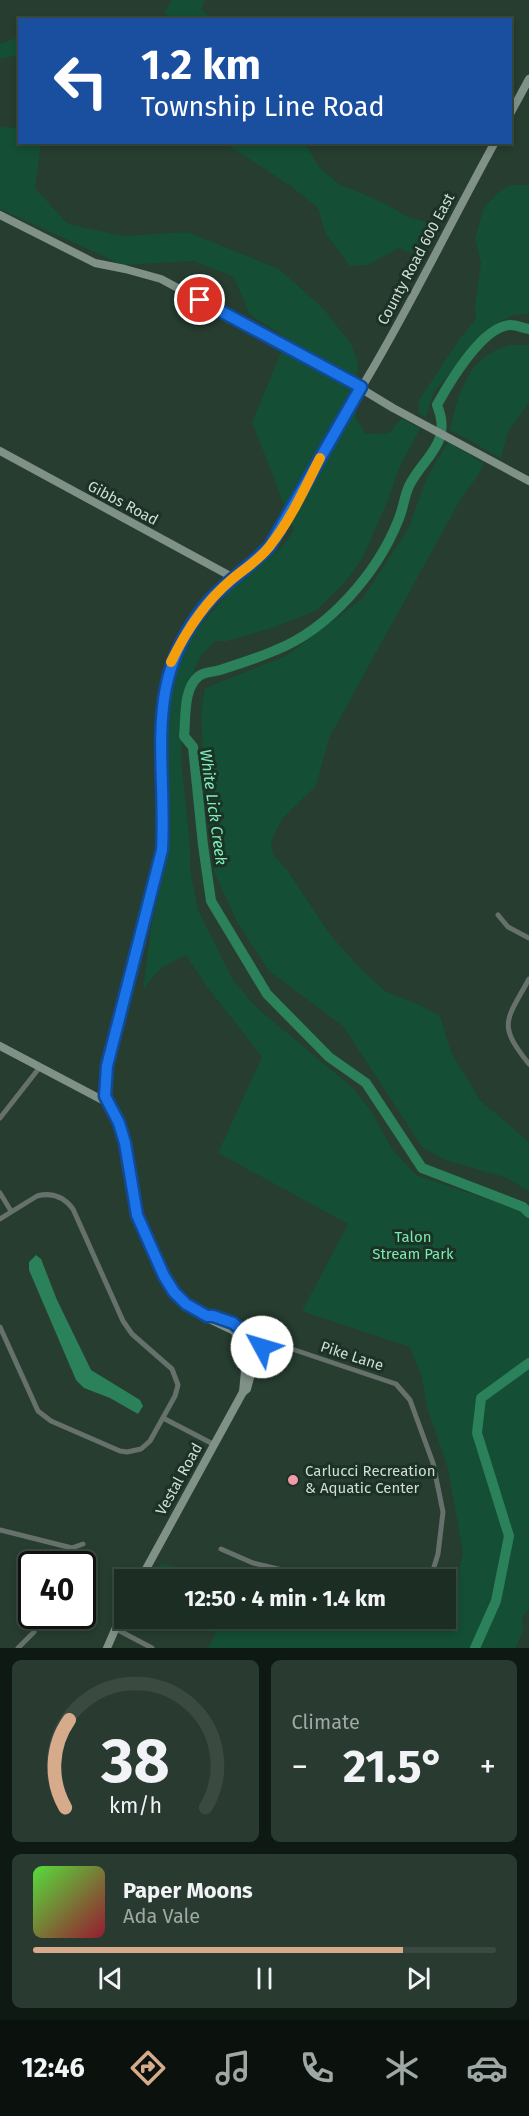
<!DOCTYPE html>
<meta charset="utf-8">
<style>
body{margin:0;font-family:"Fira Sans",sans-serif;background:#293a31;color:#f1f3f6;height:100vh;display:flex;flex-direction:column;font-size:22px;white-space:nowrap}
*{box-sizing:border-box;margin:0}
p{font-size:20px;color:#a0a8a6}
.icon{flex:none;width:33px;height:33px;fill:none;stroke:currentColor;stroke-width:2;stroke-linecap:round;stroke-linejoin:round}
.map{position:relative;height:1648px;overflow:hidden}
.drawer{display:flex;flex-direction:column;gap:12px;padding:12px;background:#0f1914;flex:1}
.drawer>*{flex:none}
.top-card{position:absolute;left:18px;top:18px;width:494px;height:126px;border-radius:0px;box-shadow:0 3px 9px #0003,0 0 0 2px #3a4a41;background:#1a4fa0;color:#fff;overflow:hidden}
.speed{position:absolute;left:18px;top:1551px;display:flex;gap:12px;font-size:30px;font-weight:700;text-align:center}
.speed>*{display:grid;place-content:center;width:78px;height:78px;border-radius:50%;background:#1c2e24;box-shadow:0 3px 9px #0003,0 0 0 2px #3a4a41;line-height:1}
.speed .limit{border:3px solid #111;border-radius:9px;background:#fff;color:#111}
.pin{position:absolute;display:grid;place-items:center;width:51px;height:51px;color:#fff;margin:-26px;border:3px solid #fff;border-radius:50%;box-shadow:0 2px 6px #0007}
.me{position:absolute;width:66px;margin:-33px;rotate:309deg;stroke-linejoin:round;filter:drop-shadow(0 0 4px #0008)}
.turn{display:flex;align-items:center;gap:21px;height:126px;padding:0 24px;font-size:27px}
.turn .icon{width:78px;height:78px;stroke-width:2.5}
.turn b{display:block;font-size:42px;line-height:51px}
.big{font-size:45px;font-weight:700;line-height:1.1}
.drawer .widget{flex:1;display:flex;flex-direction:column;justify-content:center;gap:9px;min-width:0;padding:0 21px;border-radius:9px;background:#293a31}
.drawer .dial{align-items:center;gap:0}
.dial svg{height:156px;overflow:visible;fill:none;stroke:#3a4a41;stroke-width:7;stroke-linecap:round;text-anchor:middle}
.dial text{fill:#f1f3f6;stroke:none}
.song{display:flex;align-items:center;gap:18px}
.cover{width:72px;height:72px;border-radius:9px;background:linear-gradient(135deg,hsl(110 70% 55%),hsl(350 70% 35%))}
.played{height:6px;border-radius:3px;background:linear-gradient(90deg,#d6ab8b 80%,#3a4a41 80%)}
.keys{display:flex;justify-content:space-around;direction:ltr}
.heat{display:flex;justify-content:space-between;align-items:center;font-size:33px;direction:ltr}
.drawer .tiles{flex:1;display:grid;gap:12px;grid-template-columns:1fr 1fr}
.widget:last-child{grid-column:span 2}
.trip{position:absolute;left:114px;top:1569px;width:342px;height:60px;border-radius:0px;background:#1c2e24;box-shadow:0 3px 9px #0003,0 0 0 2px #3a4a41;font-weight:700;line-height:60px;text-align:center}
.tab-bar{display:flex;height:96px;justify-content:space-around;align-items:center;background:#0b120e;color:#a0a8a6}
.tab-bar .icon{width:42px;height:42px}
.tab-bar .on{color:#d6ab8b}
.tab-bar b{font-size:27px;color:#f1f3f6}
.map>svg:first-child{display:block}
</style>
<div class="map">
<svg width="529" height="1648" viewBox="0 0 529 1648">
<rect width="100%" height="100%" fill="#263d30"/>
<g fill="#144e34">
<path d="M 172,0 L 205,0 L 201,10 L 214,19 L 173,19 L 164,13 Z"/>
<path d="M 19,37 L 19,55 L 0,59 L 0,44 Z"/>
<path d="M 0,127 L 19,128 L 20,142 L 41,143 L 35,188 L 68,224 L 124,236 L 188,232 L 279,269 L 323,308 L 351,344 L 358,363 L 356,419 L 366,434 L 389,433 L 402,418 L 420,429 L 401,464 L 388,500 L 364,555 L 347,580 L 317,610 L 275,627 L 227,641 L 215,641 L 200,657 L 185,693 L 181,760 L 190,845 L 190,870 L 198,910 L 233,980 L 256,1007 L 353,1088 L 372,1112 L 392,1149 L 416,1175 L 520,1210 L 529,1218 L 529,1610 L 522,1617 L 524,1628 L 516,1648 L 208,1648 L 216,1633 L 182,1619 L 370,1618 L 401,1626 L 411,1619 L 446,1618 L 446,1601 L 454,1591 L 463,1553 L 448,1469 L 427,1407 L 422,1378 L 410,1347 L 302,1311 L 348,1224 L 218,1153 L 262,1057 L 205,984 L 186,955 L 161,968 L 143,989 L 151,928 L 168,852 L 167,735 L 172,681 L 195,632 L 232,588 L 283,546 L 294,530 L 252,422 L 287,338 L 249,314 L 234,277 L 194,261 L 123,265 L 0,209 Z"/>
<path d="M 225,143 L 305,143 L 319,167 L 339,184 L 382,202 L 408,217 L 441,226 L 422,257 L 399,248 L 368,265 L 350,266 L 325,233 L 318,208 L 292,187 Z"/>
<path d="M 511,185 L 529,185 L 529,314 L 513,315 L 487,329 L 434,392 L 426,417 L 419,414 L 419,400 L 460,338 L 476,319 L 475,304 L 481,263 L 475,238 L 484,207 L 498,193 Z"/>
<path d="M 510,345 L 529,345 L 529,403 L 508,432 L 501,458 L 450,430 C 456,403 465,366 492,352 C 497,349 504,347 510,345 Z"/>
<path d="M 448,442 L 484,463 L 477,477 L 463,495 L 329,738 L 316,786 L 282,819 L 271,841 L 273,854 L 287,870 L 329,933 L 359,967 L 385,991 L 418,1004 L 440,1016 L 451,1052 L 480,1100 L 529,1142 L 529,1191 L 504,1177 L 444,1160 L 422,1147 L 343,1026 L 269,971 L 238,924 L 214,872 L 202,734 L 201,713 L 205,688 L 286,656 L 363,598 L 408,529 L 427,477 Z"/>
<path d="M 161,1563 L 222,1579 L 152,1579 Z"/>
</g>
<path fill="#2b815a" d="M 36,1255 L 41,1259 L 57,1300 L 91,1370 L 140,1400 L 143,1406 L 138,1414 L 110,1398 L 84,1388 L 76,1380 L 29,1270 L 29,1262 Z"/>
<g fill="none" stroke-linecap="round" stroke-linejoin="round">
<g stroke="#2b815a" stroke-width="10">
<path d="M 529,329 C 523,328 516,325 511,325 C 483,325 449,383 437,405 C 453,444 424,456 409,486 C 404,497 403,510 398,521 C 377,573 329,629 276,650 C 258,658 239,664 220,670 C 214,672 204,672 199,676 C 183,688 186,718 184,736 L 193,747 L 203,845 L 211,901 L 267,994 L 329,1057 L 366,1083 L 422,1168 L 523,1207 L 529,1213"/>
<path d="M 475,1648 L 496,1601 L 509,1536 L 477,1433 L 481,1398 L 529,1363"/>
</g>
<g stroke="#66716b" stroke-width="5">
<path d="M 498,915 L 508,927 L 529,938"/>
<path d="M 529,979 C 506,1021 497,1024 529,1064"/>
<path d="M 0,1118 L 40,1067"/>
<path d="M 0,1193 L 11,1211"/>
<path d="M 0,1219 L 37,1196 C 52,1192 64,1197 73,1209 L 123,1321 L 132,1334 L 172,1369 L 178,1385 L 175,1396 L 150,1441 L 141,1449 L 127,1452 L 120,1451 L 51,1421 L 38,1411 L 0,1327"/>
<path d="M 256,1342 L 266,1340 L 278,1342 L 280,1345 L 396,1384 L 410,1400 L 433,1463 L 443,1512 L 438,1554 L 430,1580"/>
<path d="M 263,1356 L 268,1351 L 280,1345"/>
<path d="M 163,1418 L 213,1444"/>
<path d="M 0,1530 L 72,1548 L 83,1544"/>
<path d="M 221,1549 L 253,1563 L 325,1580"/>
<path d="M 116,1629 L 152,1648"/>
<path d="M 18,1648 L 34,1632 L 37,1622"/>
</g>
<g stroke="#809187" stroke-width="8">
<path d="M 510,114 L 529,79"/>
<path d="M 0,215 L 95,263 L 125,269 L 161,279 L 332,371 L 393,408 L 529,481"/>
<path d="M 0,451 L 234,578"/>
<path d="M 0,1046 L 108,1103"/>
<path d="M 207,1316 C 227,1315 239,1330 253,1341"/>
<circle cx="252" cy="1352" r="11"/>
<path d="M 242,1347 L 234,1331 L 211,1320 L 207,1316 L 186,1304 L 174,1292 L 164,1276 L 137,1215 L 125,1143 L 119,1123 L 104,1096 L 107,1066 L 163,850 C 165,789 151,724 171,664 C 182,632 205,602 231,580 C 245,568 261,559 271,544 C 294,510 312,473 331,437 C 343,416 357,396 369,375 C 414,299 452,220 495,142"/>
<path d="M 243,1392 L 245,1371 L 243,1359"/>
<path d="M 140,1580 L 243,1392 L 247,1389 L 252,1370 L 258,1362"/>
<path d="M 107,1648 L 124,1609"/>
</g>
</g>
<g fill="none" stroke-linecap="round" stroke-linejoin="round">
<defs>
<path id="route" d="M 200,300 L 361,387 L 270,546 C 251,566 227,581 209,601 C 141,680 167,756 162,850 L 107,1066 L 105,1096 L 119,1123 L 125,1143 L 137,1215 L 164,1276 L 174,1292 L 186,1304 L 207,1316 L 213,1316 L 233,1323 L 262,1347"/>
</defs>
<use href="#route" stroke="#114b97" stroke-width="15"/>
<use href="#route" stroke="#1a73e8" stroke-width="10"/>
<path stroke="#f59e0b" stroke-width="10" d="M 171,662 C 186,631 204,603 231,580 C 244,569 258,561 269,547 C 290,521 305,488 320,458"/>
</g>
<circle fill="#f39aa8" stroke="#1c3226" stroke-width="2" cx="293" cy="1480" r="6"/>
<g text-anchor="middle" stroke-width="6" stroke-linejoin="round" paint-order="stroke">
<g font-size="15" fill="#d0ddd5" stroke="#1c3226">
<text transform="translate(416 259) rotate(-62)" y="5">County Road 600 East</text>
<text transform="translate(123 503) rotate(28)" y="5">Gibbs Road</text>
<text transform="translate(352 1356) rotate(18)" y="5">Pike Lane</text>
<text transform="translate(179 1479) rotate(-61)" y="5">Vestal Road</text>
</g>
<g font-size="15" fill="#79ebb1" stroke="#1c3226">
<text x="413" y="1242">Talon<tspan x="413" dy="17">Stream Park</tspan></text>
</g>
<g font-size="15" fill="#d0ddd5" stroke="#1c3226" text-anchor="start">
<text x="305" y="1476">Carlucci Recreation<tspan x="305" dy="17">&amp; Aquatic Center</tspan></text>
</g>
<g font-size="16" font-style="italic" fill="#7ef0b7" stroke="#1c3226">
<text transform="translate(214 807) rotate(82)" y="6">White Lick Creek</text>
</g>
</g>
</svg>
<div class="speed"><div class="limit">40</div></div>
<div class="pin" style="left:200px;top:300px;background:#d93025"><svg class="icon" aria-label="arrive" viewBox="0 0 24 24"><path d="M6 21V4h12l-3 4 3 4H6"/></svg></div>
<svg class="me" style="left:262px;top:1347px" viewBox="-20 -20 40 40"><circle r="19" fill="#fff"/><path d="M0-13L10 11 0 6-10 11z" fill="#1a73e8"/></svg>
<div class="trip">12:50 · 4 min · 1.4 km</div>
<div class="top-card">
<div class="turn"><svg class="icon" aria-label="left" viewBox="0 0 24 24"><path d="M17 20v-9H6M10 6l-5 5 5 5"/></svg><div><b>1.2 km</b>Township Line Road</div></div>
</div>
</div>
<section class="drawer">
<div class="tiles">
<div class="widget dial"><svg viewBox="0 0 100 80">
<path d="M14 69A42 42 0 1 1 86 69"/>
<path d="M14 69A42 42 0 0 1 16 24" stroke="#d6ab8b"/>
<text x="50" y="56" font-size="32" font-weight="700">38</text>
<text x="50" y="72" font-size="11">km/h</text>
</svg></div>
<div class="widget"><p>Climate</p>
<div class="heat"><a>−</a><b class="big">21.5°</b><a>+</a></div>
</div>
<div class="widget">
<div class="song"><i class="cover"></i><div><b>Paper Moons</b><p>Ada Vale</p></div></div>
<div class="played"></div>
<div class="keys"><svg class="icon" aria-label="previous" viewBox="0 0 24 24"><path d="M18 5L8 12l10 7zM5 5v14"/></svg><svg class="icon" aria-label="pause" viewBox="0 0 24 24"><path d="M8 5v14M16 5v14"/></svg><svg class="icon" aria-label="next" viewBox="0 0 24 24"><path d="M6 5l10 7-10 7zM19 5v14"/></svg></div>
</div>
</div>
</section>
<nav class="tab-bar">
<b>12:46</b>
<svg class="icon on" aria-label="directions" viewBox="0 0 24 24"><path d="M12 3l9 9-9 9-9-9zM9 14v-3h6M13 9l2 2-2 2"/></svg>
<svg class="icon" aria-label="music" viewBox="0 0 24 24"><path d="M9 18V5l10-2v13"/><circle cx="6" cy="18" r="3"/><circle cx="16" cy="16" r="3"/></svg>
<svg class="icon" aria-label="phone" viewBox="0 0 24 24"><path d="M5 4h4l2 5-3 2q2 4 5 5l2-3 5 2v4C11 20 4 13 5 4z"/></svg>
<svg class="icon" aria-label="climate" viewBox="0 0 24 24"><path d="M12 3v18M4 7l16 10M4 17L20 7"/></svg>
<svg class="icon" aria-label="car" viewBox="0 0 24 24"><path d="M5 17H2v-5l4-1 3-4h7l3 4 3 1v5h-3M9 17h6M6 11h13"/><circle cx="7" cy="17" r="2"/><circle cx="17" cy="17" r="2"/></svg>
</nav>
